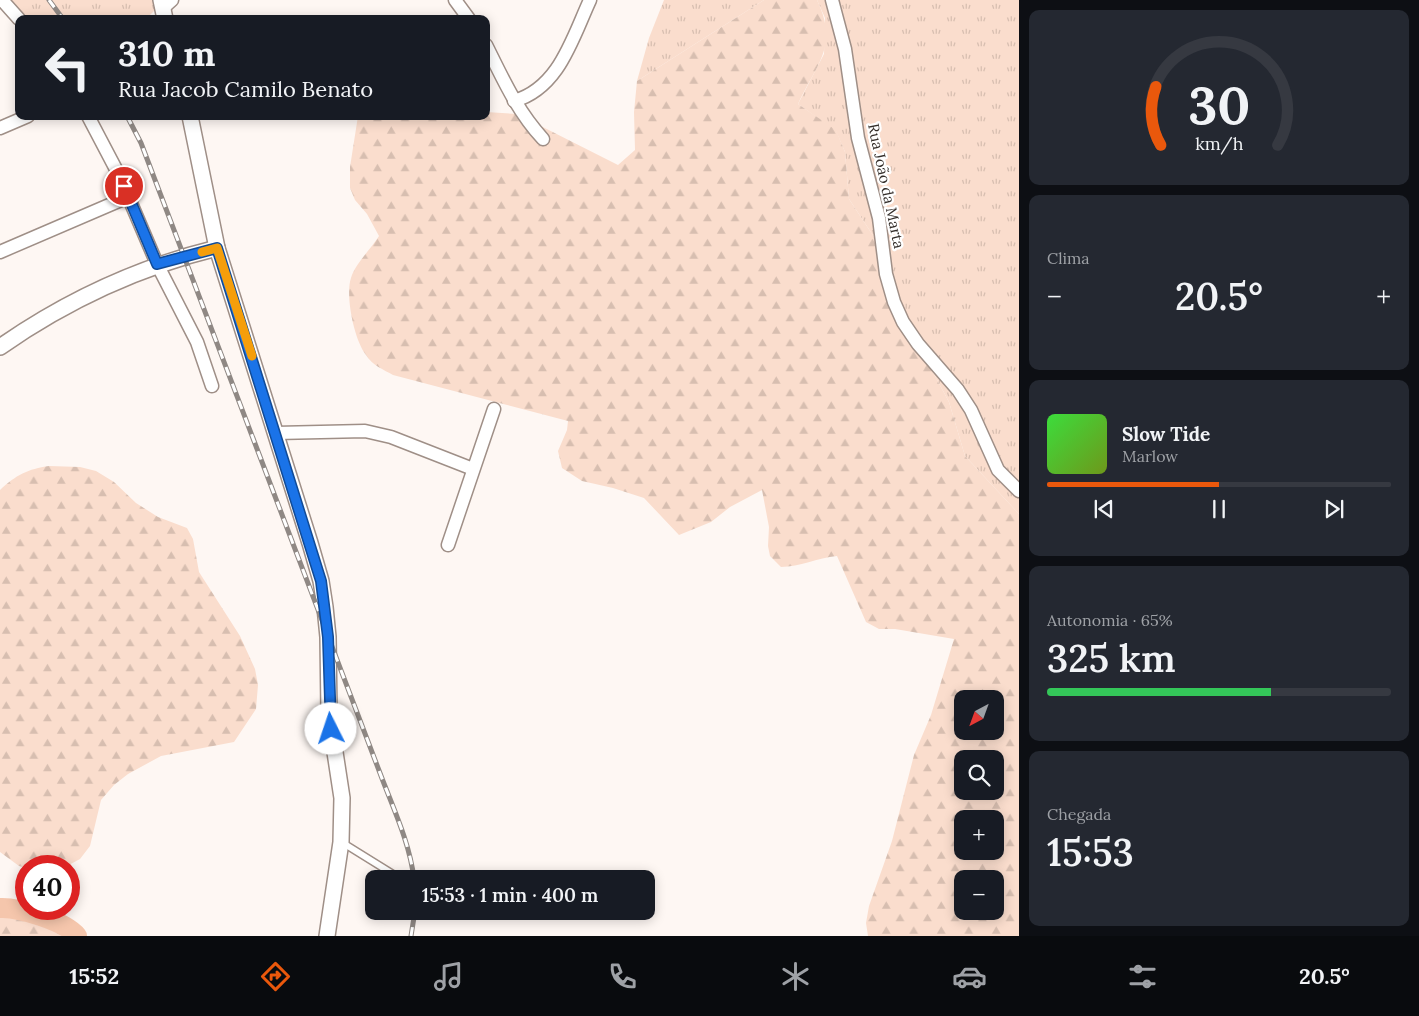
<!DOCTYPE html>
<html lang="pt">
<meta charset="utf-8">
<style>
body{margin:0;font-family:Lora,serif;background:#242831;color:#f1f3f6;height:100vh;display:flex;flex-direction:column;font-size:19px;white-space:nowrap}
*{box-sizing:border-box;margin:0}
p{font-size:16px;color:#9ea1a6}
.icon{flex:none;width:28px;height:28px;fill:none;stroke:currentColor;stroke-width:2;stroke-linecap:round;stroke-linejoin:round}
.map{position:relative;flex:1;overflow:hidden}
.sheet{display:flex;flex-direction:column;gap:10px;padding:10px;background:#0d0f14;width:400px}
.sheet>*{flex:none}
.banner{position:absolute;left:15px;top:15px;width:475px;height:105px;border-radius:10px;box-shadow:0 2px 12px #0003;background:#171b24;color:#f1f3f6;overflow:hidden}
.needle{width:32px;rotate:221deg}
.controls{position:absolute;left:954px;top:690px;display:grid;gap:10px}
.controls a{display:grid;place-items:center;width:50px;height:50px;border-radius:10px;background:#171b24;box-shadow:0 2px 12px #0003;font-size:25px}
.speed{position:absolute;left:15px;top:855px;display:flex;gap:10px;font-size:25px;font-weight:700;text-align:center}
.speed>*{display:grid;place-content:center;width:65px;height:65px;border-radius:50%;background:#171b24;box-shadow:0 2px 12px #0003;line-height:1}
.speed .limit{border:8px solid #d22;background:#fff;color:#111}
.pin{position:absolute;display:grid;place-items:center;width:42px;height:42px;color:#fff;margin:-21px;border:2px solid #fff;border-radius:50%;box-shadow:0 1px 5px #0007}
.me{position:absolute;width:55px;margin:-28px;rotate:356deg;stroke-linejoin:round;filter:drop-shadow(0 0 4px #0008)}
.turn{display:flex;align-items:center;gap:18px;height:105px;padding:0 20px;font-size:22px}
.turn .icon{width:65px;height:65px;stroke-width:2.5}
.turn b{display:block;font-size:35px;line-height:42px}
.big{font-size:38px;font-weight:600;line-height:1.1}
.sheet .widget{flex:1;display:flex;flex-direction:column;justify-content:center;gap:8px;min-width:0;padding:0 18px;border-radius:10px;background:#242831}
.sheet .dial{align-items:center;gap:0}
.dial svg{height:130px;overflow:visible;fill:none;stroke:#363941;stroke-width:7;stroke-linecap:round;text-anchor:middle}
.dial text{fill:#f1f3f6;stroke:none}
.song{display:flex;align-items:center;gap:15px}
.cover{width:60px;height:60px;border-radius:8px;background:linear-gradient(135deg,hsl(120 70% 55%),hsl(80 70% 35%))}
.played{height:5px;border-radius:2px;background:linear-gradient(90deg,#ea580c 50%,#363941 50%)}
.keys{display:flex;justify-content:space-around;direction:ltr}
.heat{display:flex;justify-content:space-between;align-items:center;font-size:28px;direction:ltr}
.charge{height:8px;border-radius:4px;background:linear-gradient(90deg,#34c759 65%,#363941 0)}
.trip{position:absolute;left:365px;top:870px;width:290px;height:50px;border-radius:10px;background:#171b24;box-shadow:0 2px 12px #0003;font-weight:600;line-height:50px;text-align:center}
.dock{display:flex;height:80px;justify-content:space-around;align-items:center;background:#090b0e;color:#9ea1a6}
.dock .icon{width:35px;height:35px}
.dock .current{color:#ea580c}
.dock b{font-size:22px;color:#f1f3f6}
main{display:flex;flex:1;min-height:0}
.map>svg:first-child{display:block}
</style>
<main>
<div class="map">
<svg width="1019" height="936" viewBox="0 0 1019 936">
<defs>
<pattern id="grass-tufts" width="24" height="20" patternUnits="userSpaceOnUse" patternTransform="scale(1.25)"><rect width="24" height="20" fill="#faddcd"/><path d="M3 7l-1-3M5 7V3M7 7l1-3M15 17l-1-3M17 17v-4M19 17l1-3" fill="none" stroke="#d7beb0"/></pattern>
<pattern id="forest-firs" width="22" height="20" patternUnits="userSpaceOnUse" patternTransform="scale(1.25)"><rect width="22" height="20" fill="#faddcd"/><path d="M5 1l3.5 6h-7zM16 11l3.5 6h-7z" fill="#d7beb0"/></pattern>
</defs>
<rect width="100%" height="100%" fill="#fef7f3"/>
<g fill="url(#grass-tufts)">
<path d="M 10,0 L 165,0 L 146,19 L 26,19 Z"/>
<path d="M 664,0 L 764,0 L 637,81 L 649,38 Z"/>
<path d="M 817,0 L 1019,0 L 1019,514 L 965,456 L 949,402 L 907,324 L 874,237 L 849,199 L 845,152 L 836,131 L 798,104 L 824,54 L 825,18 Z"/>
</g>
<g fill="url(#forest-firs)" fill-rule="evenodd">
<path d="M 764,0 L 817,0 C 839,46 817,63 798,104 L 836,130 L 845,152 L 849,199 L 874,237 L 907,324 L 949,402 L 965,456 L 1019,514 L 1019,936 L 868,936 L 866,923 L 869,906 L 892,841 L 914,755 L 931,715 L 954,639 L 895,629 L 879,629 L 866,622 L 837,556 C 817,558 800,567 781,567 L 770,556 L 768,546 L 769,527 L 762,490 L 730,507 L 711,522 L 679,535 L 644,498 L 613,488 L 582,481 L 562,468 L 558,451 L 567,430 L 568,421 L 393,375 C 384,370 372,365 366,355 C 354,340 345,295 351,278 C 355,264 371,249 379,236 L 367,214 L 355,200 L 350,188 L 350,167 L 358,116 L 486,116 L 486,112 L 517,114 L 618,165 L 635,150 L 634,112 L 637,81 ZM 962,699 L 995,699 L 995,731 L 962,731 ZM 962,759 L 995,759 L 995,791 L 962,791 ZM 962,819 L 995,819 L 995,851 L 962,851 ZM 962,879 L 995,879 L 995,911 L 962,911 Z"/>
<path d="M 49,466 L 80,467 L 96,471 L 114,482 L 136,503 L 158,517 L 187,528 L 193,539 L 199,572 L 240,636 L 255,669 L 258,685 L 256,709 L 234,742 L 161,756 L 128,774 L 114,785 L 101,800 L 90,846 L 80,859 L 67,866 L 26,868 L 19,866 L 0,852 L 0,490 C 16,475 28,469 49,466 Z"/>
<path d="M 0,909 C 28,911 54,914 74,936 L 0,936 Z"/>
</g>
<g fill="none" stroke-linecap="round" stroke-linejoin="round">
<path stroke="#f5c6ac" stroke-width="20" d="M 0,908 C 18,907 65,921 77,936"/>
<defs>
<path id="service" d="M 343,843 L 401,879"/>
<g id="minor">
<path d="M 2,0 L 19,19"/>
<path d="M 455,0 L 469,19"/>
<path d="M 832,0 L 845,49 L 858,138 L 879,218 L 886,274 L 894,302 L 903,322 L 918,344 L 958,390 L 971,410 L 998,470 L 1019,491"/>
<path d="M 162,9 L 172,0"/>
<path d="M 486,45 C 503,79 517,111 543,139"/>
<path d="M 514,101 C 559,88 572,39 590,0"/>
<path d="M 88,116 L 119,175 L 157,264 L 197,342 L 212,386"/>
<path d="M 0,128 L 28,116"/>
<path d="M 0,252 L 128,197"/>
<path d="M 276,433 L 365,431 L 391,437 L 473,469"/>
<path d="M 448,545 L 494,409"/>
</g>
<g id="tertiary">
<path d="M 161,0 L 165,19"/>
<path d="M 190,116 L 217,248 L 310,543 L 321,581 L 325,607 L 328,637 L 329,713 L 342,798 L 341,842 L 327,936"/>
<path d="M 0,347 C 66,301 139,267 217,248"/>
</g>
</defs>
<use href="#service" stroke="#9f8f87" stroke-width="9"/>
<use href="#minor" stroke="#9f8f87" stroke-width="15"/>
<use href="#tertiary" stroke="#9f8f87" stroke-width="18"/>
<use href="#service" stroke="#fff" stroke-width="6"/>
<use href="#minor" stroke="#fff" stroke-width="12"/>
<use href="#tertiary" stroke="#fff" stroke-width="15"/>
<defs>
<g id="rail">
<path d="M 49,0 L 63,19"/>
<path d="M 127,116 L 141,143 L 383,781 C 395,812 410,845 414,879"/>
<path d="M 411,936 L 415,911"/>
</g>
</defs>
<use href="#rail" stroke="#8f8884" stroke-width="5"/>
<use href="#rail" stroke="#fff" stroke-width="3" stroke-dasharray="9" stroke-linecap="butt"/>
</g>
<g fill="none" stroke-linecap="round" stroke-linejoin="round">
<defs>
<path id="route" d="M 124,186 L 157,264 L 217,248 L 321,581 L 328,637 L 331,729"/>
</defs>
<use href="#route" stroke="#114b97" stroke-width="12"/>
<use href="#route" stroke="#1a73e8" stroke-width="9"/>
<path stroke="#f59e0b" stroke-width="9" d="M 202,252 L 217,248 L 252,356"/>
</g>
<g text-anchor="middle" stroke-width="4.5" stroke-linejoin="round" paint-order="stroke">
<g font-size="15" fill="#342e2a" stroke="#fff">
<text transform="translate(886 186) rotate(78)" y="5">Rua João da Marta</text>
</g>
</g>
</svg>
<div class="controls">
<a><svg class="needle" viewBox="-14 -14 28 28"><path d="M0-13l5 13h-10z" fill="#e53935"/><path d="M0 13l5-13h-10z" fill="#9ea1a6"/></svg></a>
<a><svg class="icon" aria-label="search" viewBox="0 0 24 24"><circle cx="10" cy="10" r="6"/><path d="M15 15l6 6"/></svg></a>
<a>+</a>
<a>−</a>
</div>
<div class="speed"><div class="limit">40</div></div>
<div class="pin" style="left:124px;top:186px;background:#d93025"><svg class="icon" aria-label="arrive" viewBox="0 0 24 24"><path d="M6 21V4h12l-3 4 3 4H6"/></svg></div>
<svg class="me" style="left:331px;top:729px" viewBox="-20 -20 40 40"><circle r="19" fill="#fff"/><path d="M0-13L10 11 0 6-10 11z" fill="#1a73e8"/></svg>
<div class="trip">15:53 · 1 min · 400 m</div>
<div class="banner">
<div class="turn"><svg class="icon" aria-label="left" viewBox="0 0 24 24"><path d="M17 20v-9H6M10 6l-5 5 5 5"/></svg><div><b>310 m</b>Rua Jacob Camilo Benato</div></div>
</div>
</div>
<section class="sheet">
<div class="widget dial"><svg viewBox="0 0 100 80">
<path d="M14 69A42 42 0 1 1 86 69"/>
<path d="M14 69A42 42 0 0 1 11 33" stroke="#ea580c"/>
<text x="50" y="56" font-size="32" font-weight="700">30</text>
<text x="50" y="72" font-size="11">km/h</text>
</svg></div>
<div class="widget"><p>Clima</p>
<div class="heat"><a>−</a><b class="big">20.5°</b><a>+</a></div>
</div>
<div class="widget">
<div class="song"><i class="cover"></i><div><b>Slow Tide</b><p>Marlow</p></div></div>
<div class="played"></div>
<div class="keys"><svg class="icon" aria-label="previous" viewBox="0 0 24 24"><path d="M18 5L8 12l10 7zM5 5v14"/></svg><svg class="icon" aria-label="pause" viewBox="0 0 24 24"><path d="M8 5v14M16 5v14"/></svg><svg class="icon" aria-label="next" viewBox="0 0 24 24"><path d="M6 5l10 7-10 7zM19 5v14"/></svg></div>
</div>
<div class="widget"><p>Autonomia · 65%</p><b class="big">325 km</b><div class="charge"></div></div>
<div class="widget"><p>Chegada</p><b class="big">15:53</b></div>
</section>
</main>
<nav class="dock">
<b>15:52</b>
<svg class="icon current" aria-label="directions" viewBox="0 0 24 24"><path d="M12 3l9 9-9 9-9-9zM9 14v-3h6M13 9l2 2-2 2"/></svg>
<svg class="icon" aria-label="music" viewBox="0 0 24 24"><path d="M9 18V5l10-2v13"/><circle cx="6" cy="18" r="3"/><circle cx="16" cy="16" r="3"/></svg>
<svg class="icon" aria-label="phone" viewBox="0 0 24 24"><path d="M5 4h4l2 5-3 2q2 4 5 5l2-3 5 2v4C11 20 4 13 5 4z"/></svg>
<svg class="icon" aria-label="climate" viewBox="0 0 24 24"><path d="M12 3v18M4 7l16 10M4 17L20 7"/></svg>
<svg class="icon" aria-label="car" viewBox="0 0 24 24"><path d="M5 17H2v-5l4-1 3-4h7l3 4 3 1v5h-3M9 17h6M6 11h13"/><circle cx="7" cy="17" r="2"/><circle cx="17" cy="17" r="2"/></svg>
<svg class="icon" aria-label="filters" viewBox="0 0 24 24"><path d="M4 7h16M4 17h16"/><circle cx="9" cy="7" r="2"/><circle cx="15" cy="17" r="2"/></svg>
<b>20.5°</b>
</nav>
